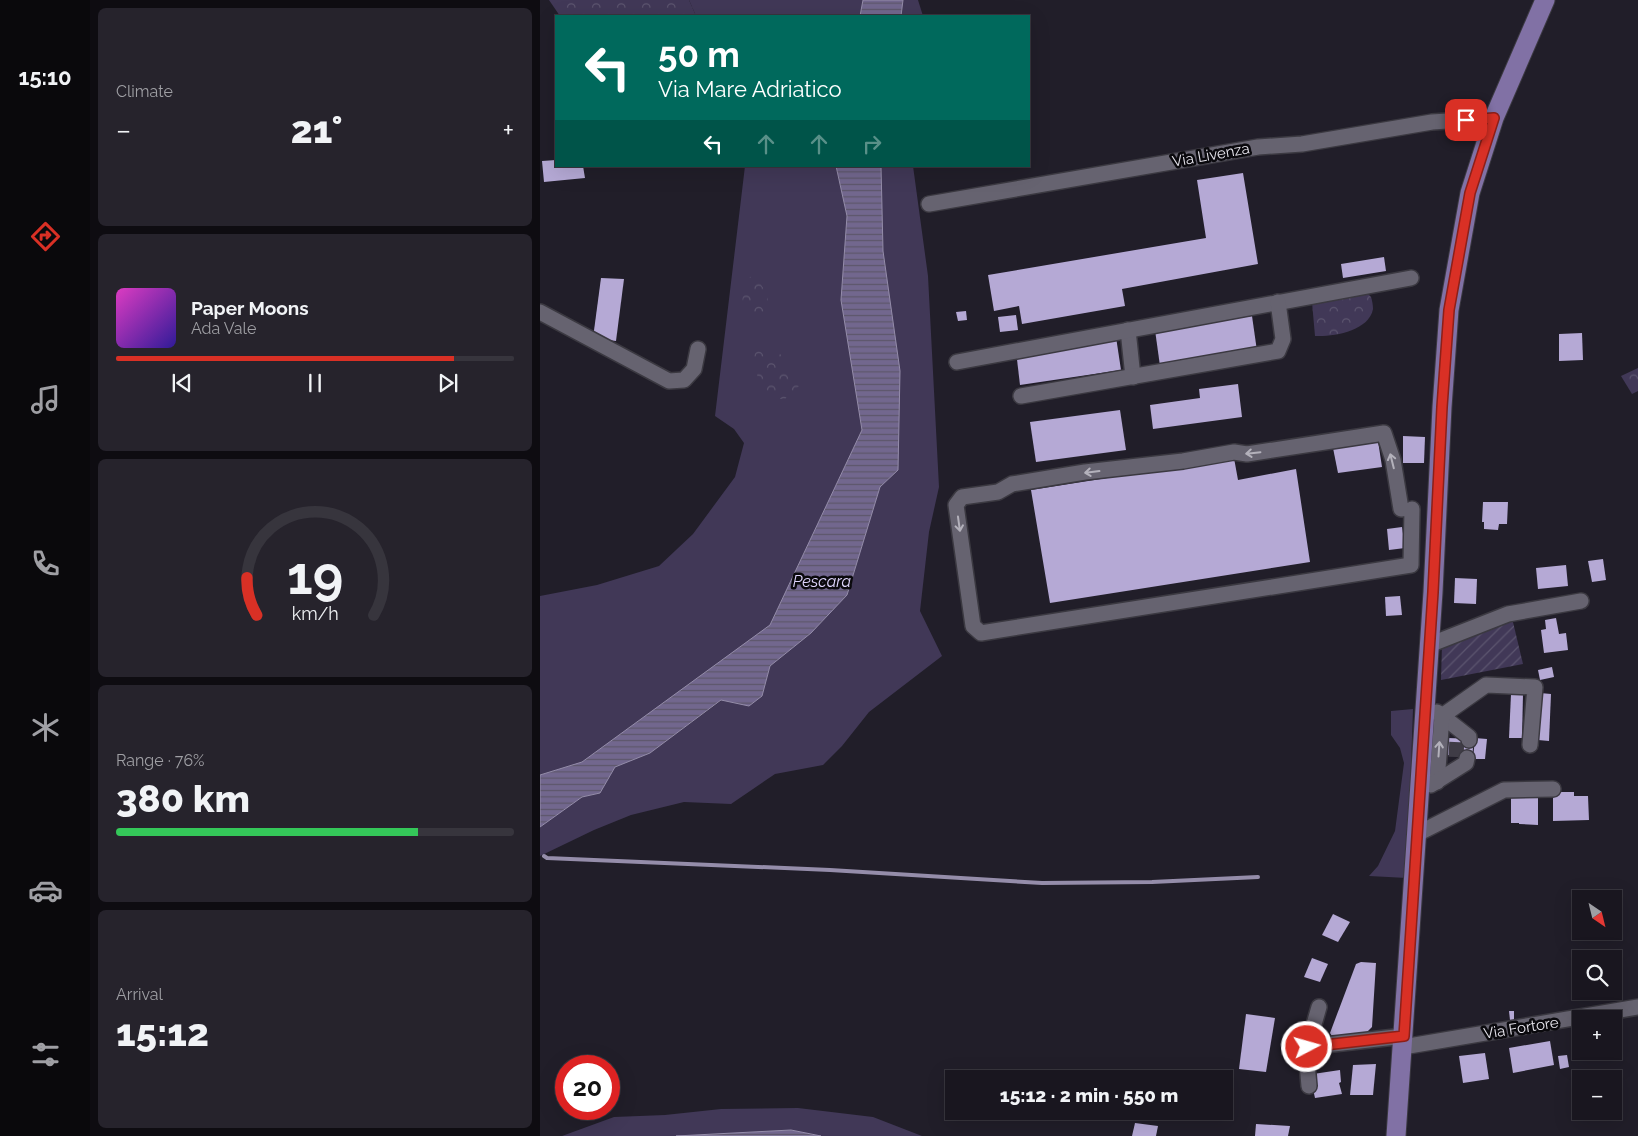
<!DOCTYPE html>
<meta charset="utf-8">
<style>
body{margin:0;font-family:Raleway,sans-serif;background:#26232c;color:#f1f3f6;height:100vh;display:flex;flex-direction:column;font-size:19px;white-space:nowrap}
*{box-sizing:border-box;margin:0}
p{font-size:16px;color:#9f9fa4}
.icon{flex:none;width:28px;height:28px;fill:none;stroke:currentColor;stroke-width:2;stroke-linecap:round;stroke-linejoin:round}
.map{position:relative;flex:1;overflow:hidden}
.side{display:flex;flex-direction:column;gap:8px;padding:8px;background:#0e0c11;width:450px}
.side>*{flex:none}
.banner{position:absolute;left:15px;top:15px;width:475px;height:152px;border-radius:0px;box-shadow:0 5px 20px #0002,0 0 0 1px #37353d;background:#00695c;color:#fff;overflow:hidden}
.needle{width:32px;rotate:145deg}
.tools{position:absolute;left:1032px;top:890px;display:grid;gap:10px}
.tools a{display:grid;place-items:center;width:50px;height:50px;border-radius:0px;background:#19161f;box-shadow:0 5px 20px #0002,0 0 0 1px #37353d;font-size:25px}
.speed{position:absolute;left:15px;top:1055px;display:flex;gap:10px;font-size:25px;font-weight:700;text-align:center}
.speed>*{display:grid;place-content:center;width:65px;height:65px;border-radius:50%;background:#19161f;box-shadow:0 5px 20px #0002,0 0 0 1px #37353d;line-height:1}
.speed .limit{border:8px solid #d22;background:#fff;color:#111}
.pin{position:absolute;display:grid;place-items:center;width:42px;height:42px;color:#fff;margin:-21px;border-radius:10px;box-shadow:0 2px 8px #0006}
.me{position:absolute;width:55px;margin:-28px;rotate:84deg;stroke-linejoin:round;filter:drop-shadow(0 0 4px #0008)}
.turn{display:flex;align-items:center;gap:18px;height:105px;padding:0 20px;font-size:22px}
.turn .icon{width:65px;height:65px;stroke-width:2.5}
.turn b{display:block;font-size:35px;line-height:42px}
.lanes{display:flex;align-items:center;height:48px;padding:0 20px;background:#0003;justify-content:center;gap:25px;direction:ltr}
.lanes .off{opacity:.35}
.big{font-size:38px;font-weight:800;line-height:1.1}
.side .widget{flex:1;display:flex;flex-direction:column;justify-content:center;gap:8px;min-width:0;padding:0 18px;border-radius:8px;background:#26232c}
.side .dial{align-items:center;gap:0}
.dial svg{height:130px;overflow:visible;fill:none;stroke:#37353d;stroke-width:7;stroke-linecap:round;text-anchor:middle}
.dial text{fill:#f1f3f6;stroke:none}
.song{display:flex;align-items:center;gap:15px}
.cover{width:60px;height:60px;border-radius:8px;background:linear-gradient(135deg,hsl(310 70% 55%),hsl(250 70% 35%))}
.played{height:5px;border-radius:2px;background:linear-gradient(90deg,#d93025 85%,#37353d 85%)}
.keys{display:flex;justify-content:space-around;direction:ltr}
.heat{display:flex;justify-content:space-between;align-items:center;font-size:28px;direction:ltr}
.charge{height:8px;border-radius:4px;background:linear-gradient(90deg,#34c759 76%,#37353d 0)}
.trip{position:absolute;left:405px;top:1070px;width:288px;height:50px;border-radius:0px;background:#19161f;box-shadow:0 5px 20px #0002,0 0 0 1px #37353d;font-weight:800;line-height:50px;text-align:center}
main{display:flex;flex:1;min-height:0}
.menu{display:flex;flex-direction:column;width:90px;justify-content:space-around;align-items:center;background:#0a090c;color:#9f9fa4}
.menu .icon{width:35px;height:35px}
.menu .current{color:#d93025}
.menu b{font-size:22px;color:#f1f3f6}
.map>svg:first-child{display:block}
</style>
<main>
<nav class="menu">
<b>15:10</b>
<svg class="icon current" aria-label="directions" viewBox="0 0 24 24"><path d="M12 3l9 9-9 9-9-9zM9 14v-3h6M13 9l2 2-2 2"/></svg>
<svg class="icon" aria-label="music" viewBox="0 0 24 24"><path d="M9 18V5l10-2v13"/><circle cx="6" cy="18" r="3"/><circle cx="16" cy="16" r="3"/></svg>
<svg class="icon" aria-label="phone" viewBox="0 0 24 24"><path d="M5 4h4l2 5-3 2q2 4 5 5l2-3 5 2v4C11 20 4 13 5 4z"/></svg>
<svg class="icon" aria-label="climate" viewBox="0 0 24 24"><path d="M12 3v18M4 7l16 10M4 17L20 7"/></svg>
<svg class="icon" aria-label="car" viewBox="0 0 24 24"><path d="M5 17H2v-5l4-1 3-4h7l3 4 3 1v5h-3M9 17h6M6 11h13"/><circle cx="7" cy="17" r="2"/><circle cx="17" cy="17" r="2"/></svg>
<svg class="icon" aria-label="filters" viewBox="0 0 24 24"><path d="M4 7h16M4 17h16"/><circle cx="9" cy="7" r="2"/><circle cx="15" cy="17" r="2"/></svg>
</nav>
<section class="side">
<div class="widget"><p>Climate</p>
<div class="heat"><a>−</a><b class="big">21°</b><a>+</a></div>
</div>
<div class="widget">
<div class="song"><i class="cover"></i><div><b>Paper Moons</b><p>Ada Vale</p></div></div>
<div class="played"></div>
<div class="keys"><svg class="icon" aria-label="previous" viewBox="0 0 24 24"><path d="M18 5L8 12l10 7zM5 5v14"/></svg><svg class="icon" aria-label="pause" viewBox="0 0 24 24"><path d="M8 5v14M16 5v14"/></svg><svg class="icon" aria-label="next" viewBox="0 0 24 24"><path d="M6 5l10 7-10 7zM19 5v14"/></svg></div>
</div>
<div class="widget dial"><svg viewBox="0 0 100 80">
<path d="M14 69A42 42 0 1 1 86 69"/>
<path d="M14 69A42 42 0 0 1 8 46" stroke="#d93025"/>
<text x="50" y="56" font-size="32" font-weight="700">19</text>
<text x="50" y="72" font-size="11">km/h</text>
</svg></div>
<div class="widget"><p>Range · 76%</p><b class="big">380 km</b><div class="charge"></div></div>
<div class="widget"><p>Arrival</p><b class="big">15:12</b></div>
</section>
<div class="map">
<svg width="1098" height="1136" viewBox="0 0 1098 1136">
<defs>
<pattern id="forest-crowns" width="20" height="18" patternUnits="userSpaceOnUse" patternTransform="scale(1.25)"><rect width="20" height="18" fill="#413857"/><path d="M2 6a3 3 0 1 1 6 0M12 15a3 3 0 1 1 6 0" fill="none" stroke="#5c556f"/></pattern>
<pattern id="garden-furrows" width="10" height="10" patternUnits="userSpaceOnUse" patternTransform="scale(1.25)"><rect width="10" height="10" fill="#413857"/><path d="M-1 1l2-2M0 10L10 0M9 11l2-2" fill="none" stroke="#5c556f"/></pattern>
<pattern id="water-rules" width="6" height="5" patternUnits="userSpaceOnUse" patternTransform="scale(1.25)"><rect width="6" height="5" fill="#72678e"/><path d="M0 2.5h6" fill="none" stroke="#5c566a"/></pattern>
</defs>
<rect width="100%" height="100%" fill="#211e29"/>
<g fill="#413857">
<path d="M 149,0 L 323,0 L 320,16 L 209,16 L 206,15 L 204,16 L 156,16 Z"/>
<path d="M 363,0 L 378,0 L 383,16 L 361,16 Z"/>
<path d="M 205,166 L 296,166 L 307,216 L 301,300 L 322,430 L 230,625 L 42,762 L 0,775 L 0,596 L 57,585 L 119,566 L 153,534 L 195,477 L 204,443 L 194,429 L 175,416 Z"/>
<path d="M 341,166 L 373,166 L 388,276 L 399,487 L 389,532 L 380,611 L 402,656 L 329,712 L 302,746 L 283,765 L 235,774 L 191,804 L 144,802 L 91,815 L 54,830 L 0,856 L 0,827 L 42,797 L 60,793 L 75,767 L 110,753 L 182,700 L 209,706 L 222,696 L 230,666 L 271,633 L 307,595 L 340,487 L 358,470 L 343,251 Z"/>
<path d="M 873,709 L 867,878 L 829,876 L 838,866 L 855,831 L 864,763 L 860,748 L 851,735 L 851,711 Z"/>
<path d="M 258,1108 L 333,1117 L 382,1136 L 281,1136 L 251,1130 L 136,1136 L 22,1136 L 74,1117 L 125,1115 L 181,1109 Z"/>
</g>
<g fill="url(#forest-crowns)">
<path d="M 9,0 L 149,0 L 156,16 L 20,16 Z"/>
<path d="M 215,275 C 226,292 231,298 227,319 C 219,322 215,321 209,315 C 198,303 203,289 210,277 Z"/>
<path d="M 825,291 L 831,297 C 832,300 833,305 833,309 C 829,331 793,337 775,336 L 772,302 Z"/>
<path d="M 225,346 C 244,353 253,366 259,386 L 245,399 L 232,399 C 220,386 210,366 216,348 Z"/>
<path d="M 1098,368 L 1098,391 L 1092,394 L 1081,376 Z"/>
</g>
<path fill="url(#garden-furrows)" d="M 972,618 L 983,664 L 901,680 L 902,645 Z"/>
<g fill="url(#water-rules)" stroke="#958daa">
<path d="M 323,0 L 363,0 L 361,16 L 320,16 Z"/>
<path d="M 296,166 L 341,166 L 343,251 L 360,371 L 358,470 L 340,487 L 307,595 L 271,633 L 230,666 L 222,696 L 209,706 L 181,700 L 110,753 L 75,767 L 60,793 L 42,797 L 0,827 L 0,775 L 42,762 L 230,625 L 322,430 L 301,300 L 307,216 Z"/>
<path d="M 251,1130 L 281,1136 L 136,1136 Z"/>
</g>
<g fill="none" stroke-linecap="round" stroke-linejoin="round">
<path stroke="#958daa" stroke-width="4" d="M 4,856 L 7,858 L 290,870 L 502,883 L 612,882 L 718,877"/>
</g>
<g fill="#b5a9d5">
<path d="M 16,160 L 16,166 L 43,166 L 45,178 L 4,182 L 2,161 Z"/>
<path d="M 703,173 L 718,264 L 582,289 L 585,306 L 482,324 L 479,306 L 454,311 L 448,275 L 666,238 L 657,180 Z"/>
<path d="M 844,257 L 846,271 L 803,278 L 801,264 Z"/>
<path d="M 61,278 L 84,279 L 76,341 L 53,338 Z"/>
<path d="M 426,311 L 427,320 L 418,321 L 416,312 Z"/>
<path d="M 476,315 L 478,330 L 460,332 L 458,317 Z"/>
<path d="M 712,316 L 717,351 L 620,366 L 615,330 Z"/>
<path d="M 1042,333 L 1043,360 L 1019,361 L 1019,334 Z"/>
<path d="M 576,337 L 581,370 L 480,385 L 476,351 Z"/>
<path d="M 698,384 L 702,417 L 613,429 L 610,405 L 660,398 L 659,389 Z"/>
<path d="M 580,410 L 586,450 L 496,462 L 490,422 Z"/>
<path d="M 863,436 L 885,437 L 884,463 L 863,463 Z"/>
<path d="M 838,441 L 842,467 L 798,473 L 793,448 Z"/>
<path d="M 694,458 L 698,480 L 756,469 L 770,562 L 510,603 L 491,490 Z"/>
<path d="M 943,502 L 968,502 L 967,524 L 959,524 L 958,530 L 944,529 L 944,522 L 942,522 Z"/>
<path d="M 862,527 L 865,548 L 849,550 L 847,529 Z"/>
<path d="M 1063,559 L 1066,580 L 1052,582 L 1048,561 Z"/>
<path d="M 1026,565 L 1028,586 L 998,589 L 996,568 Z"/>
<path d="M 915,578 L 937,579 L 936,604 L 914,603 Z"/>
<path d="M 860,596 L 862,615 L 846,616 L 845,597 Z"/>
<path d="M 1016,618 L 1019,634 L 1026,633 L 1028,650 L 1004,653 L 1001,630 L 1006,629 L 1005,620 Z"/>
<path d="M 1012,667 L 1014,677 L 1000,680 L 998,670 Z"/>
<path d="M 1000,693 L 1011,694 L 1009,741 L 998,740 Z"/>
<path d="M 971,694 L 983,694 L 982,738 L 969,738 Z"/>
<path d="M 908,738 L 934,739 L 932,757 L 907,755 Z"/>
<path d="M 935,738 L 947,739 L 945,759 L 933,759 Z"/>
<path d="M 1013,792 L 1034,792 L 1034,796 L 1048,796 L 1049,820 L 1013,821 Z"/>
<path d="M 971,797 L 998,797 L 998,825 L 979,824 L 979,823 L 971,823 Z"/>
<path d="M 793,914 L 810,922 L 798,942 L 782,935 Z"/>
<path d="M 772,958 L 788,964 L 780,982 L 764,977 Z"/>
<path d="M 821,962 L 836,963 L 832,1027 L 827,1032 L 793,1038 L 790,1033 L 816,964 Z"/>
<path d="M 969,1011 L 974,1011 L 974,1020 L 970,1020 Z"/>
<path d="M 706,1014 L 735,1018 L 726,1072 L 699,1069 Z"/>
<path d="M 1010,1041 L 1014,1065 L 973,1073 L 969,1048 Z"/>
<path d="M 945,1053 L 949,1079 L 923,1083 L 919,1056 Z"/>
<path d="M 1027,1055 L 1029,1067 L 1020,1069 L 1018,1056 Z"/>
<path d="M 836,1064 L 833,1095 L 810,1095 L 813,1065 Z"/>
<path d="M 800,1070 L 801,1082 L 799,1083 L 802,1094 L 775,1098 L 773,1089 L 773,1074 Z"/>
<path d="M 580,1111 L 616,1111 L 615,1119 L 579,1118 Z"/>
<path d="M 595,1123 L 618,1126 L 616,1136 L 592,1136 Z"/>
<path d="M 716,1124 L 750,1126 L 748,1136 L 715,1136 Z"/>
</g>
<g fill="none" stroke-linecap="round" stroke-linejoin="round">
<path stroke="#3f3c46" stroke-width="15" stroke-dasharray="15 8" stroke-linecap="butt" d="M 916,757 L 917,737"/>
<defs>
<g id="minor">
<path d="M 389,204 L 718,147 L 762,144 L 892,122 L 954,118"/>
<path d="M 0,312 L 129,381 L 144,380 L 154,369 L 158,349"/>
<path d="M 588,330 L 593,377"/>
<path d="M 417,362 L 871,278"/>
<path d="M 481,396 L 738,351 L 743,339 L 738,302"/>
<path d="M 861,509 L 853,460 L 844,433 L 707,454 L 694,452 L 643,461 L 545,472 L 472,484 L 458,492 L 422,497 L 416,505 L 433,626 L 441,633 L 871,565 L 872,509"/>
<path d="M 889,645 L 968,614 L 1041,601"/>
<path d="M 897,712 L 929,737 L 929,740"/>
<path d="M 897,782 L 902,716 L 946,685 L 995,687 L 990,745"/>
<path d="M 891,785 L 926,763 L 927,758"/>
<path d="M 877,834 L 964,790 L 1013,789"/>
<path d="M 767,1047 L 864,1036"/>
<path d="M 863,1047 L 1098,1007"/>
<path d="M 769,1086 L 766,1052 L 779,1007"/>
</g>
<path id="major" d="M 856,1136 L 893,592 L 902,407 L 909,310 L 930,193 L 954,118 L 1005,0"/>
</defs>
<use href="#minor" stroke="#3b3941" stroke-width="18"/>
<use href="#major" stroke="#3b3941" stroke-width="21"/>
<use href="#minor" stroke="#666370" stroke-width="15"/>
<use href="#major" stroke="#8171a5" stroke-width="19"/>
</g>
<defs><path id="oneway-shaft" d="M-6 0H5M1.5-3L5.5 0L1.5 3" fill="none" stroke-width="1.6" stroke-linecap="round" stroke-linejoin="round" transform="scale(1.25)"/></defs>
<g stroke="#b3b1bb">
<use href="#oneway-shaft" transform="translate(713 453) rotate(174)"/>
<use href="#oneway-shaft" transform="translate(852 461) rotate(-104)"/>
<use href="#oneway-shaft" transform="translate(552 472) rotate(173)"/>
<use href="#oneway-shaft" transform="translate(419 524) rotate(82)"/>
<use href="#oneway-shaft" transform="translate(899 749) rotate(-86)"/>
</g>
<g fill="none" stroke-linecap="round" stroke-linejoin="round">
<defs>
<path id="route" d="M 767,1047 L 864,1036 L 893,592 L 902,407 L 909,310 L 930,193 L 954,118 L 926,120"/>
</defs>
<use href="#route" stroke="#8d1f18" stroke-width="12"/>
<use href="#route" stroke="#d93025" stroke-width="9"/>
</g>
<g text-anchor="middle" stroke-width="5" stroke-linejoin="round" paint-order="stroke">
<g font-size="15" fill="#e7e5ed" stroke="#0a090d">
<text transform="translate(671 155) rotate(-10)" y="5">Via Livenza</text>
<text transform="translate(981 1028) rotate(-9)" y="5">Via Fortore</text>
</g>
<g font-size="16" font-style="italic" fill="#e0d6fe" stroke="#0a090d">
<text x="282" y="587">Pescara</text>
</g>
</g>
</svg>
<div class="tools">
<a><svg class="needle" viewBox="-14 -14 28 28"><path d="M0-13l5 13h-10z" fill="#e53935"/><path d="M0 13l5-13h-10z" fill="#9f9fa4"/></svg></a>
<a><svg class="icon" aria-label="search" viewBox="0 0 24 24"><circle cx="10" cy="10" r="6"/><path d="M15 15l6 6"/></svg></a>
<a>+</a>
<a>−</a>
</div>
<div class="speed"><div class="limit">20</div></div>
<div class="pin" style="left:926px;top:120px;background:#d93025"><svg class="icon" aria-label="arrive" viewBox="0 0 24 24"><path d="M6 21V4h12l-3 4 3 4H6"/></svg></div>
<svg class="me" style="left:767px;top:1047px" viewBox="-20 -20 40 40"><circle r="17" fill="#d93025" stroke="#fff" stroke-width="3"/><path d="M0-11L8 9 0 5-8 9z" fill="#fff"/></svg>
<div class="trip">15:12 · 2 min · 550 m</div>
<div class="banner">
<div class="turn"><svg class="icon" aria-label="left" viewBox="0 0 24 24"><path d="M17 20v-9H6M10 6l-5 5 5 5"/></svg><div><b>50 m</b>Via Mare Adriatico</div></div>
<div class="lanes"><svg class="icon" aria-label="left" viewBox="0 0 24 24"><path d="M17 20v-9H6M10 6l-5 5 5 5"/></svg><svg class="icon off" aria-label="ahead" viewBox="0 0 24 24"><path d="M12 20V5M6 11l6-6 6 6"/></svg><svg class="icon off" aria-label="ahead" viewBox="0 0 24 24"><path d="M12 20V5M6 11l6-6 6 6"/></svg><svg class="icon off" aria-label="right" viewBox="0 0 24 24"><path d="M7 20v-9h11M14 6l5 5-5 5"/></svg></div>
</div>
</div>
</main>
